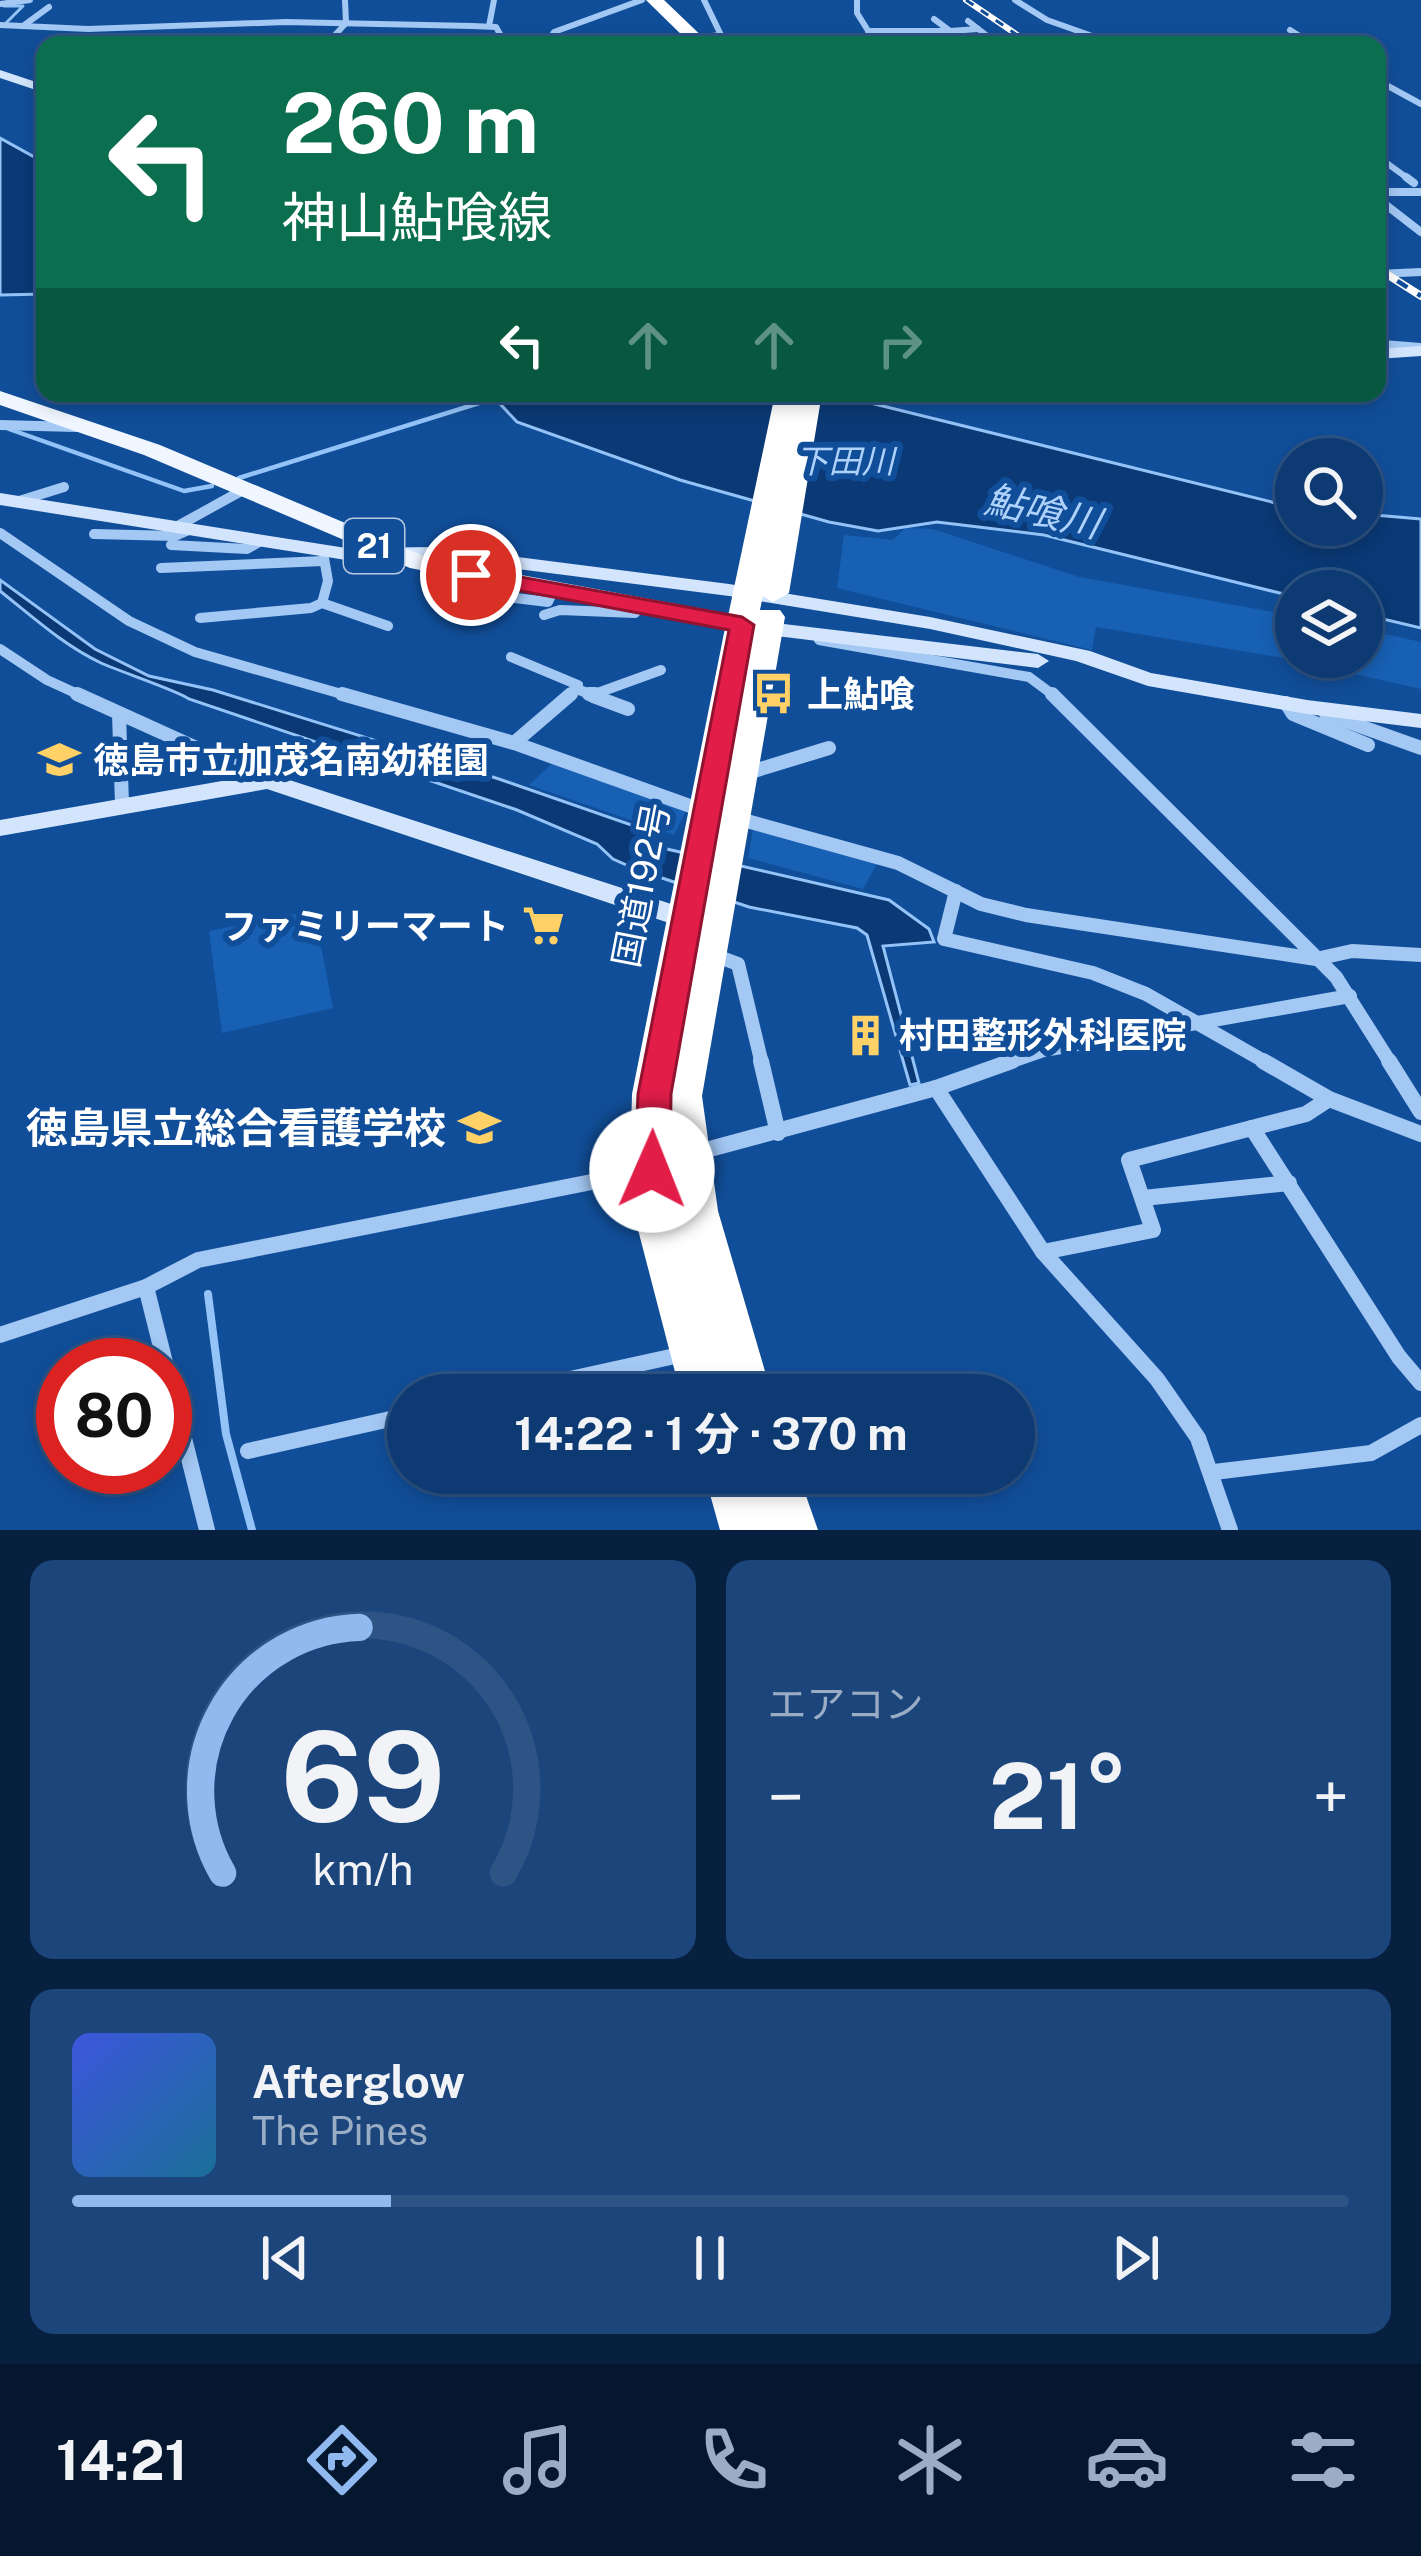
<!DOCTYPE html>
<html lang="ja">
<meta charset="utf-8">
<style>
body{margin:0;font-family:"Public Sans","Noto Sans JP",sans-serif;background:#1b457b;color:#f1f3f6;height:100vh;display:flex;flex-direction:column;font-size:45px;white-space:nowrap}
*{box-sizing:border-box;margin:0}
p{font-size:39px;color:#9aadc4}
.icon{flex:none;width:66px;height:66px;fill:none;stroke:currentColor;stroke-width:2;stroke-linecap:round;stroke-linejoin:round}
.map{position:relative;height:1530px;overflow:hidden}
.sheet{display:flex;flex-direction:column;gap:30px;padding:30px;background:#07203f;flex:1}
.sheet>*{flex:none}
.banner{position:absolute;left:36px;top:36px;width:1350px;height:366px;border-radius:24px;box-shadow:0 6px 18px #0003,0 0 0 3px #2d5485;background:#0b6e4f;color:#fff;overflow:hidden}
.controls{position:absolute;left:1275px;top:438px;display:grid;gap:24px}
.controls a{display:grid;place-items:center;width:108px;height:108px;border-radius:50%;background:#0d3a73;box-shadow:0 6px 18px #0003,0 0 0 3px #2d5485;font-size:60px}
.speed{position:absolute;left:36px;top:1338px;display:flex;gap:24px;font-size:60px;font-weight:700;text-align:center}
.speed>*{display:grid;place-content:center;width:156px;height:156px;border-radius:50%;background:#0d3a73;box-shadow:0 6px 18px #0003,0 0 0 3px #2d5485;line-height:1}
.speed .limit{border:18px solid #d22;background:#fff;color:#111}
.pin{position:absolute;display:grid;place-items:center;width:102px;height:102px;color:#fff;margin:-51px;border:6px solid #fff;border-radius:50%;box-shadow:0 3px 12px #0007}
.me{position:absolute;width:132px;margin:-66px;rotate:1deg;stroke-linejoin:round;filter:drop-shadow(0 0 9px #0008)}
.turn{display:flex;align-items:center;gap:42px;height:252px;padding:0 48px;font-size:54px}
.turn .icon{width:156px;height:156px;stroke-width:2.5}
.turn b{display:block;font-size:84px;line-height:102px}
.lanes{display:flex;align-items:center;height:114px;padding:0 48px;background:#0003;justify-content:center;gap:60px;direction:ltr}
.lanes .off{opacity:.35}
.big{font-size:90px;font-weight:700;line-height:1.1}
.sheet .widget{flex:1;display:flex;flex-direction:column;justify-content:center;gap:18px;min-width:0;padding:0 42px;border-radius:24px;background:#1b457b}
.sheet .dial{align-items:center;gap:0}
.dial svg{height:312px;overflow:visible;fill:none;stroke:#2d5485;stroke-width:7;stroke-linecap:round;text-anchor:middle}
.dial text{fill:#f1f3f6;stroke:none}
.song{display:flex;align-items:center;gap:36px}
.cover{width:144px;height:144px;border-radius:18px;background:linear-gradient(135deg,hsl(230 70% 55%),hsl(200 70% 35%))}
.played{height:12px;border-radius:6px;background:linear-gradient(90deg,#90b9f0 25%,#2d5485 25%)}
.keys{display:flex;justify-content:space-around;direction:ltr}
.heat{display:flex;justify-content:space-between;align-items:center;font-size:66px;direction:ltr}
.sheet .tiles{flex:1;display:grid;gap:30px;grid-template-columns:1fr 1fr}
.widget:last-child{grid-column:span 2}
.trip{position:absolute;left:387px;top:1374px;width:648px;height:120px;border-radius:60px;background:#0d3a73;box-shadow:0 6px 18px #0003,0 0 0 3px #2d5485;font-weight:700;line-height:120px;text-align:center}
.dock{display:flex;height:192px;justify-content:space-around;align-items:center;background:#05172e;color:#9aadc4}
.dock .icon{width:84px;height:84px}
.dock .selected{color:#90b9f0}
.dock b{font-size:54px;color:#f1f3f6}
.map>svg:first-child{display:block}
</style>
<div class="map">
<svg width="1421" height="1530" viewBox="0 0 1421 1530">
<rect width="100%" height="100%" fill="#114e99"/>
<g fill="#1860b4">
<path d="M 905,528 L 933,529 L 1079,577 L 1296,616 L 1296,657 L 1362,657 L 1362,629 L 1421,642 L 1421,689 L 1284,658 L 1096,627 L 1092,650 L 837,588 L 844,535 L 893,540 Z"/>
<path d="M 553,763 L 686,811 L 674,835 L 529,785 Z"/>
<path d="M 754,824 L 878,862 L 863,889 L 748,858 Z"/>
<path d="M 314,910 L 333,1008 L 222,1033 L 209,931 Z"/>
</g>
<g fill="#0a3975" stroke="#94c3f8" stroke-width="3">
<path d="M 0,138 L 45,163 L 45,294 L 0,295 Z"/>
<path d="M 490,393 L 830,393 L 1296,508 L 1296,525 L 1362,525 L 1362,514 L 1421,519 L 1421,628 L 1362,614 L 1362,591 L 1296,591 L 1296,597 L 1044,535 L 937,522 L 878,531 L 829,522 L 680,480 L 517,422 Z"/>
<path d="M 0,580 L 95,649 L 149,676 L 213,690 L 499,779 L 643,829 L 667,849 L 889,900 L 929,929 L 934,942 L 883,946 L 919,1083 L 910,1085 L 867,935 L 857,928 L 749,907 L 638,870 L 613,859 L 597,844 L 517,810 L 189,699 C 179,691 121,672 101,663 C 63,645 33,617 0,591 Z"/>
</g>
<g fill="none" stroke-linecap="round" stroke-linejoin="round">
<path stroke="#94c3f8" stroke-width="3" d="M 4,6 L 23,6 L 6,23"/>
<g stroke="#94c3f8" stroke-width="4.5">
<path d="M 9,429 L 184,491 L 212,486"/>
<path d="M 239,478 L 511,393"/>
</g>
<path stroke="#94c3f8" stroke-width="8" d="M 208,1294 L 226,1434 L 252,1530"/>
<g stroke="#a3c8f4" stroke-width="6">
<path d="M 857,0 L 857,13 L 877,45"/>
<path d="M 1015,0 L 1047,20 L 1095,37 L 1037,45"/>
<path d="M 0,4 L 30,0"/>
<path d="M 934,19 L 950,31 L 978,29"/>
<path d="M 968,21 L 999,45"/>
<path d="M 0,25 L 88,29 L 286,22 L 472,26 L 496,27 L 504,41 L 546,41"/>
<path d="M 23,26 L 49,7"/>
<path d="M 489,26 L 494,0"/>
<path d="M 1290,30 L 1314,45"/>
<path d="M 868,31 L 950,31"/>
<path d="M 1095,37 L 1114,45"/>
<path d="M 694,38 L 721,35 L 704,0"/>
<path d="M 186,45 L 265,45"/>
<path d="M 326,45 L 346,23 L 345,0"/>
<path d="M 546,45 L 554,32 L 642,0"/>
<path d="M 1377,80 L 1421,104"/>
<path d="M 1377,156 L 1410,180"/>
</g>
<g stroke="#a3c8f4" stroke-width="8">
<path d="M 1406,177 L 1414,183"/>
<path d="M 1377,192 L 1421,192"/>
<path d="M 1377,198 L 1421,232"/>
<path d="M 1377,274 L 1421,272"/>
<path d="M 1377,337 L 1383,344 L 1421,347"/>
</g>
<g stroke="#a3c8f4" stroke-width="10">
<path d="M 0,425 L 76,427"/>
<path d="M 19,501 L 64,487"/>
<path d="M 176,527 L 243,490"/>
<path d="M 0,533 L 129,621 L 195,652 L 352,697"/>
<path d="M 94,534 L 175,536 L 191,529"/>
<path d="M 171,545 L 247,549 L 261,541"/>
<path d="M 161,568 L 323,561"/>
<path d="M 322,603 L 328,581 L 324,558"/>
<path d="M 470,606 L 491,595 L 548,602 L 554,589"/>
<path d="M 544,615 L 560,610 L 635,613 L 643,604"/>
<path d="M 200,618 L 311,608 L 322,603 L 388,626"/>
<path d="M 819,640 L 1029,677 L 1056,697"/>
<path d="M 0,649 L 47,680 L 84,697"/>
<path d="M 511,657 L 578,685 L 577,689"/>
<path d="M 568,697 L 577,689 L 592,695 L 661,670"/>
</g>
<g stroke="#a3c8f4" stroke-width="14">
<path d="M 77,694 L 267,780"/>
<path d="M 342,694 L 514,743 L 704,811"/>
<path d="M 589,694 L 595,694"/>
<path d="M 1052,694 L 1336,977 L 1391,1064"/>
<path d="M 593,696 L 628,709"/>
<path d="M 1286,703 L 1293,714 L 1368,745"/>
<path d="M 119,714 L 122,804"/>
<path d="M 1326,714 L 1421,748"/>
<path d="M 514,743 L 571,694"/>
<path d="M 744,774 L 829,748"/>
<path d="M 736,818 L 898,863 L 981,904 L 1026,915 L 1316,959 L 1352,951 L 1421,955"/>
<path d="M 956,891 L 944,939 L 1093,973 L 1146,994 L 1269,1064"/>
<path d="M 711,954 L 738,964 L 762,1064"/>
<path d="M 1003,1064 L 1044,1050 L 1350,996"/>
</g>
<g stroke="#a3c8f4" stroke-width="16">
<path d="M 761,1061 L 778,1133"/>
<path d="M 1263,1061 L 1329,1099 L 1421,1134"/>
<path d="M 1389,1061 L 1421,1112"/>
<path d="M 936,1088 L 1043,1252 L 1157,1379 L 1198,1438 L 1230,1530"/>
<path d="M 1252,1128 L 1399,1357 L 1421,1383"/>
<path d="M 695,1153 L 936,1088 L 1012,1061"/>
<path d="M 1143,1198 L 1289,1183"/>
<path d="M 1043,1252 L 1153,1230 L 1129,1160 L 1306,1114 L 1329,1099"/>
<path d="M 146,1287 L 207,1530"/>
<path d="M 0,1335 L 146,1287 L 198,1260 L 642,1172"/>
<path d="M 498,1395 L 684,1354"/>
<path d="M 248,1451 L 408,1415"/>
<path d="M 1214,1472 L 1371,1453 L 1421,1425"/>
</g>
<g fill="#d2e5fd" fill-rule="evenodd">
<path d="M 0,70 L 45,85 L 45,93 L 0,78 Z"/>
<path d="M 1421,346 L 1421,356 L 1377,359 L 1377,349 Z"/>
<path d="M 0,493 L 346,548 L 440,547 L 729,584 L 930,617 L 1090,651 L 1151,673 L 1307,700 L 1421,714 L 1421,728 L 1307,714 L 1148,686 L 1076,661 L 930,629 L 729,596 L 440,559 L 346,560 L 0,505 Z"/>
<path d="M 767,622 L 1038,654 L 1049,661 L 1038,668 L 759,634 L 756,629 L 759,624 Z"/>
<path d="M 268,773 L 705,915 L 709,922 L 705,929 L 687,929 L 267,789 L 0,836 L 0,820 Z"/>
</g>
<path fill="#f0f6ff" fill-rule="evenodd" d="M 0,391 L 160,445 L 426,557 L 766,621 L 780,629 L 766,637 L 410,568 L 144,455 L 0,405 Z"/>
<g fill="#fff" fill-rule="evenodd">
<path d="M 646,0 L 664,0 L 711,45 L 692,45 Z"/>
<path d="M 796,393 L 822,393 L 789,593 L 773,602 L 757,593 Z"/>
<path d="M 744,603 L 758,610 L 780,610 L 785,617 L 702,1096 L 718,1211 L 772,1395 L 681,1395 L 635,1218 L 630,1170 L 632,1094 L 728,613 Z"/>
<path d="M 704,1473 L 798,1473 L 818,1530 L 720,1530 Z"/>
</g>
<defs>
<path id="rail-far1" d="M 966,0 L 1032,45"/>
<path id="rail" d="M 1377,268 L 1421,296"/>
</defs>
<use href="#rail-far1" stroke="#fff" stroke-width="6"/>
<use href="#rail" stroke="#fff" stroke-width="8"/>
<use href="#rail-far1" stroke="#114e99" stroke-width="3" stroke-dasharray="9" stroke-linecap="butt"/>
<use href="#rail" stroke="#114e99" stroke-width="4.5" stroke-dasharray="12" stroke-linecap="butt"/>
<path stroke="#fff" stroke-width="24" d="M 787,408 L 790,393"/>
<path stroke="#fff" stroke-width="30" d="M 744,613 L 788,405"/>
</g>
<path fill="#e11d48" stroke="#92132f" stroke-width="3" d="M 471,568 L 742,617 L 754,625 L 671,1094 L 670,1170 L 665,1180 L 652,1184 L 640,1180 L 635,1170 L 638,1094 L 729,630 L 463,580 L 459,575 Z"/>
<defs>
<symbol id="bus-bare" viewBox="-9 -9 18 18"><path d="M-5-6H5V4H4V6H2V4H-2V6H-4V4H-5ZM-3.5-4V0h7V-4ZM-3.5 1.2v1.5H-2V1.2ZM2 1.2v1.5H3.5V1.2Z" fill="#ffd166" stroke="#114e99" stroke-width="2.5" paint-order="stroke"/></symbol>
<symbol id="school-bare" viewBox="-9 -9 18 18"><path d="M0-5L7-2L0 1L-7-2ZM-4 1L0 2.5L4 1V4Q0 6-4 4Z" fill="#ffd166" stroke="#114e99" stroke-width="2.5" paint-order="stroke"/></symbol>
<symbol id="supermarket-bare" viewBox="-9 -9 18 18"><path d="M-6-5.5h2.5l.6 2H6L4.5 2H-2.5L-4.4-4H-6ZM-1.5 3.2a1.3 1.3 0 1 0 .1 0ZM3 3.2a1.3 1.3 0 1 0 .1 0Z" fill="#ffd166" stroke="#114e99" stroke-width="2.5" paint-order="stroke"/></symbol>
<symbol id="building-bare" viewBox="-9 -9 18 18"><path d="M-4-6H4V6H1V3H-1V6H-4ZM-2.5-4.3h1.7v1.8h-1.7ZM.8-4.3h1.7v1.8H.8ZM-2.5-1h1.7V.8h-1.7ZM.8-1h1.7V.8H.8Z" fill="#ffd166" stroke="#114e99" stroke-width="2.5" paint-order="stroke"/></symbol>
</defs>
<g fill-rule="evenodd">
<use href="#bus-bare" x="744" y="664" width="59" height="59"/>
<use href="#school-bare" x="30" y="730" width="59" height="59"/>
<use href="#supermarket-bare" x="514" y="896" width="59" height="59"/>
<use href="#building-bare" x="836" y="1006" width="59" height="59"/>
<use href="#school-bare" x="450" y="1098" width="59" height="59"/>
</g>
<g text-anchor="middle" stroke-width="12" stroke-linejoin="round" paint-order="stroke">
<g font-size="33" font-style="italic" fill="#afd2fb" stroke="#114e99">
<text x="845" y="473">下田川</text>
</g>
<rect fill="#114e99" stroke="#b8cae0" stroke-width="3" x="344" y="519" width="60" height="54" rx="9"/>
<g font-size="33" font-weight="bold" fill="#fff">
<text x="374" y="558">21</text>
</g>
<g font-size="36" font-weight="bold" fill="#fff" stroke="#114e99" text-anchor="start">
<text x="807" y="707">上鮎喰</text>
<text x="93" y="773">徳島市立加茂名南幼稚園</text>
<text x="509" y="939" text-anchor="end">ファミリーマート</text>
<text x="899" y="1048">村田整形外科医院</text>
</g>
<g font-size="36" fill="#fff" stroke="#114e99">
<text transform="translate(641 885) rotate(-79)" y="13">国道192号</text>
</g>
<g font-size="39" font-style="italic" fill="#afd2fb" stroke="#114e99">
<text transform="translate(1043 511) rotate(13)" y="14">鮎喰川</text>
</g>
<g font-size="42" font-weight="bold" fill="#fff" stroke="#114e99" text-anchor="end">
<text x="446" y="1143">徳島県立総合看護学校</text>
</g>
</g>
</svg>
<div class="controls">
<a><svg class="icon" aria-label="search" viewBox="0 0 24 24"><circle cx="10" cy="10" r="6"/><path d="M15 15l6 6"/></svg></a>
<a><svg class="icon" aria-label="layers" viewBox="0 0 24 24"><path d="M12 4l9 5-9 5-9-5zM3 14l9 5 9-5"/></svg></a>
</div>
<div class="speed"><div class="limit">80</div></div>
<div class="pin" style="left:471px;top:575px;background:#d93025"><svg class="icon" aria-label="arrive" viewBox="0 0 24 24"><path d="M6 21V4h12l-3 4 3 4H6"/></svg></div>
<svg class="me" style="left:652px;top:1170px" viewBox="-20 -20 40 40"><circle r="19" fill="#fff"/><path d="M0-13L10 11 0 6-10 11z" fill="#e11d48"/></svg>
<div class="trip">14:22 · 1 分 · 370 m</div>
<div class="banner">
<div class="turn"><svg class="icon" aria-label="left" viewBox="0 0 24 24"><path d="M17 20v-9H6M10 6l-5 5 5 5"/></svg><div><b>260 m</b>神山鮎喰線</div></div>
<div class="lanes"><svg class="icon" aria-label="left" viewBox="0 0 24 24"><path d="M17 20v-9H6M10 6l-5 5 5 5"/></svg><svg class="icon off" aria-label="ahead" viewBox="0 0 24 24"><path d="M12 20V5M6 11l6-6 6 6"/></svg><svg class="icon off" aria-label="ahead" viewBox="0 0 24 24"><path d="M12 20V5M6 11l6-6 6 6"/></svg><svg class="icon off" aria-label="right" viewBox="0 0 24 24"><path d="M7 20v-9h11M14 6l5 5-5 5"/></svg></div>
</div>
</div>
<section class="sheet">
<div class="tiles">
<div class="widget dial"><svg viewBox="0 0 100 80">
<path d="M14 69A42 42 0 1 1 86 69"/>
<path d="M14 69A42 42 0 0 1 49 6" stroke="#90b9f0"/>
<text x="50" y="56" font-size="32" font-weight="700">69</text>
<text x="50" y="72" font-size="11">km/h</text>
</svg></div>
<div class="widget"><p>エアコン</p>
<div class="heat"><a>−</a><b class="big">21°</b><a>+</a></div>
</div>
<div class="widget">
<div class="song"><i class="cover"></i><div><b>Afterglow</b><p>The Pines</p></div></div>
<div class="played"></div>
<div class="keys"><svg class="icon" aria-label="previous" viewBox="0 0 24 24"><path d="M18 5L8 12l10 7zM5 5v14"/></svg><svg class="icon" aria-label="pause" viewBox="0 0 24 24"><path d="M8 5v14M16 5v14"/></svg><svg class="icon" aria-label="next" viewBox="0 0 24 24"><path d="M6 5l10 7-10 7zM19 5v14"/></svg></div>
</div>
</div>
</section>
<nav class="dock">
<b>14:21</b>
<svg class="icon selected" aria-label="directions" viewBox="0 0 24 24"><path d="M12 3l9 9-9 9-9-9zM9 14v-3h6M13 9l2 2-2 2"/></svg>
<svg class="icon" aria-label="music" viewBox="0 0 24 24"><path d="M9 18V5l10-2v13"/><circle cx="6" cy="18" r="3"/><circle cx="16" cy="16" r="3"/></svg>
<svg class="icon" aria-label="phone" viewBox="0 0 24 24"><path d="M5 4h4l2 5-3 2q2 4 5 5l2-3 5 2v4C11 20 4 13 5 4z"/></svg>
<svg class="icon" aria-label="climate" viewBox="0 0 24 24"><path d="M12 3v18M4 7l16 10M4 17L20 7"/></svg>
<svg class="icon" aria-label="car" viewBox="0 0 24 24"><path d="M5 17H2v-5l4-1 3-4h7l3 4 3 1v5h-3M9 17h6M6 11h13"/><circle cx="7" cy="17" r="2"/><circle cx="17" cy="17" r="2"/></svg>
<svg class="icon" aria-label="filters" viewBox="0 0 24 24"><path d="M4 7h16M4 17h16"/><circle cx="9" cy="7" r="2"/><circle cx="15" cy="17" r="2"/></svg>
</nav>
